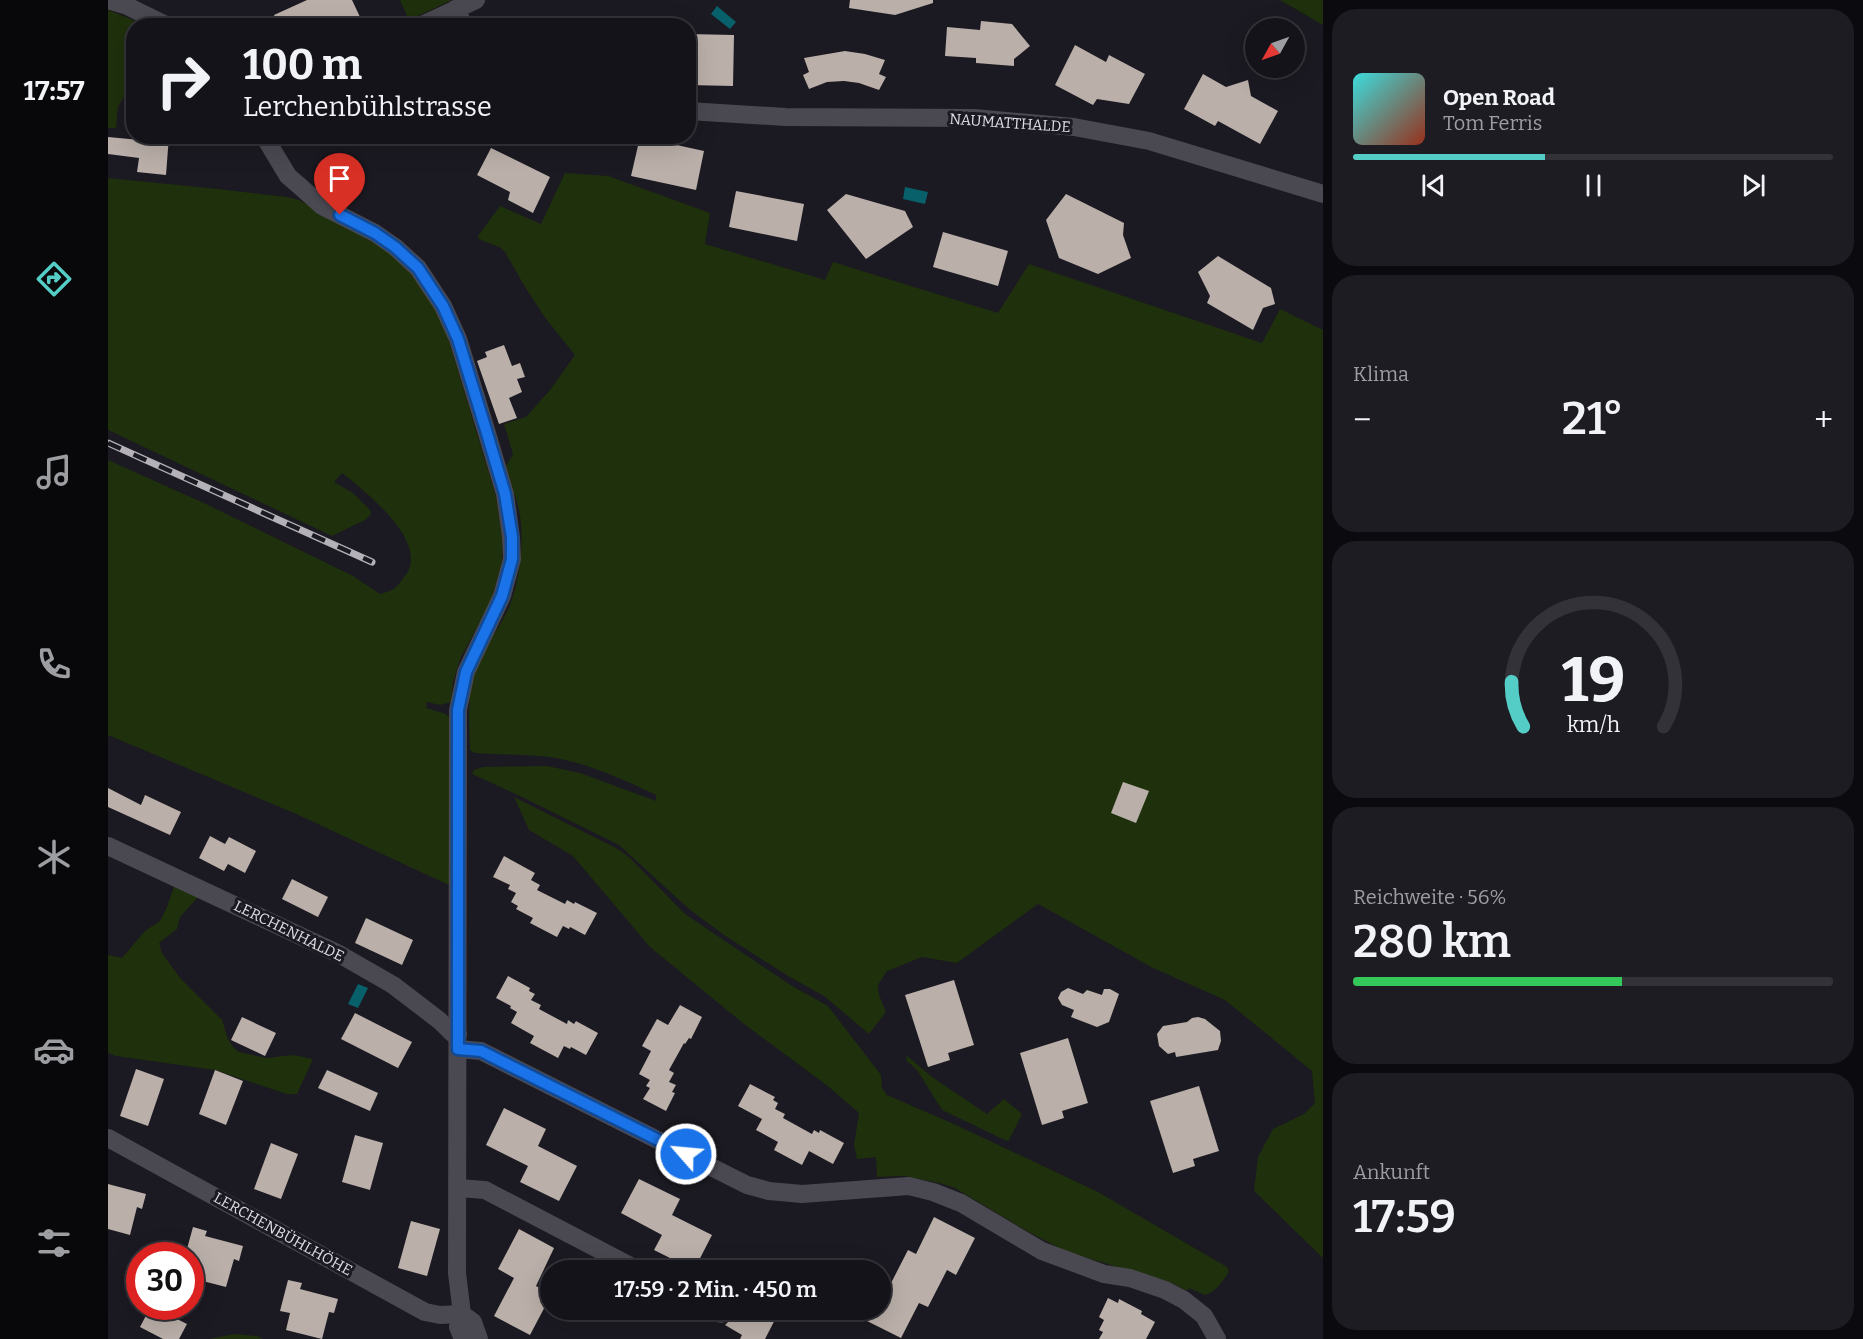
<!DOCTYPE html>
<html lang="de">
<meta charset="utf-8">
<style>
body{margin:0;font-family:Bitter,serif;background:#1d1c22;color:#f1f3f6;height:100vh;display:flex;flex-direction:column;font-size:22px;white-space:nowrap}
*{box-sizing:border-box;margin:0}
p{font-size:20px;color:#9d9ea2}
.icon{flex:none;width:33px;height:33px;fill:none;stroke:currentColor;stroke-width:2;stroke-linecap:round;stroke-linejoin:round}
.map{position:relative;flex:1;overflow:hidden}
.drawer{display:flex;flex-direction:column;gap:9px;padding:9px;background:#0b0a0e;width:540px}
.drawer>*{flex:none}
.top-card{position:absolute;left:18px;top:18px;width:570px;height:126px;border-radius:24px;box-shadow:0 6px 24px #0002,0 0 0 2px #333238;background:#141319;color:#f1f3f6;overflow:hidden}
.needle{width:39px;rotate:230deg}
.tools{position:absolute;left:1137px;top:18px;display:grid;gap:12px}
.tools a{display:grid;place-items:center;width:60px;height:60px;border-radius:50%;background:#141319;box-shadow:0 6px 24px #0002,0 0 0 2px #333238;font-size:30px}
.speed{position:absolute;left:18px;top:1242px;display:flex;gap:12px;font-size:30px;font-weight:700;text-align:center}
.speed>*{display:grid;place-content:center;width:78px;height:78px;border-radius:50%;background:#141319;box-shadow:0 6px 24px #0002,0 0 0 2px #333238;line-height:1}
.speed .limit{border:9px solid #d22;background:#fff;color:#111}
.pin{position:absolute;display:grid;place-items:center;width:51px;height:51px;color:#fff;margin:-62px -26px;border-radius:50% 50% 50% 0;rotate:-45deg;box-shadow:0 0 6px #0007}
.pin .icon{rotate:45deg}
.me{position:absolute;width:66px;margin:-33px;rotate:297deg;stroke-linejoin:round;filter:drop-shadow(0 0 4px #0008)}
.turn{display:flex;align-items:center;gap:21px;height:126px;padding:0 18px;font-size:27px}
.turn .icon{width:78px;height:78px;stroke-width:2.5}
.turn b{display:block;font-size:42px;line-height:51px}
.big{font-size:45px;font-weight:600;line-height:1.1}
.drawer .card{flex:1;display:flex;flex-direction:column;justify-content:center;gap:9px;min-width:0;padding:0 21px;border-radius:24px;background:#1d1c22}
.drawer .dial{align-items:center;gap:0}
.dial svg{height:156px;overflow:visible;fill:none;stroke:#333238;stroke-width:7;stroke-linecap:round;text-anchor:middle}
.dial text{fill:#f1f3f6;stroke:none}
.song{display:flex;align-items:center;gap:18px}
.cover{width:72px;height:72px;border-radius:9px;background:linear-gradient(135deg,hsl(180 70% 55%),hsl(10 70% 35%))}
.played{height:6px;border-radius:3px;background:linear-gradient(90deg,#54cdc7 40%,#333238 40%)}
.keys{display:flex;justify-content:space-around;direction:ltr}
.heat{display:flex;justify-content:space-between;align-items:center;font-size:33px;direction:ltr}
.charge{height:9px;border-radius:4px;background:linear-gradient(90deg,#34c759 56%,#333238 0)}
.trip{position:absolute;left:432px;top:1260px;width:351px;height:60px;border-radius:30px;background:#141319;box-shadow:0 6px 24px #0002,0 0 0 2px #333238;font-weight:600;line-height:60px;text-align:center}
main{display:flex;flex:1;min-height:0}
.menu{display:flex;flex-direction:column;width:108px;justify-content:space-around;align-items:center;background:#08080a;color:#9d9ea2}
.menu .icon{width:42px;height:42px}
.menu .on{color:#54cdc7}
.menu b{font-size:27px;color:#f1f3f6}
.map>svg:first-child{display:block}
</style>
<main>
<nav class="menu">
<b>17:57</b>
<svg class="icon on" aria-label="directions" viewBox="0 0 24 24"><path d="M12 3l9 9-9 9-9-9zM9 14v-3h6M13 9l2 2-2 2"/></svg>
<svg class="icon" aria-label="music" viewBox="0 0 24 24"><path d="M9 18V5l10-2v13"/><circle cx="6" cy="18" r="3"/><circle cx="16" cy="16" r="3"/></svg>
<svg class="icon" aria-label="phone" viewBox="0 0 24 24"><path d="M5 4h4l2 5-3 2q2 4 5 5l2-3 5 2v4C11 20 4 13 5 4z"/></svg>
<svg class="icon" aria-label="climate" viewBox="0 0 24 24"><path d="M12 3v18M4 7l16 10M4 17L20 7"/></svg>
<svg class="icon" aria-label="car" viewBox="0 0 24 24"><path d="M5 17H2v-5l4-1 3-4h7l3 4 3 1v5h-3M9 17h6M6 11h13"/><circle cx="7" cy="17" r="2"/><circle cx="17" cy="17" r="2"/></svg>
<svg class="icon" aria-label="filters" viewBox="0 0 24 24"><path d="M4 7h16M4 17h16"/><circle cx="9" cy="7" r="2"/><circle cx="15" cy="17" r="2"/></svg>
</nav>
<div class="map">
<svg width="1215" height="1339" viewBox="0 0 1215 1339">
<rect width="100%" height="100%" fill="#1b1921"/>
<g fill="#1f300d">
<path d="M 292,0 L 344,0 L 301,20 Z"/>
<path d="M 1172,0 L 1215,0 L 1215,25 Z"/>
<path d="M 0,10 L 38,25 L 26,26 L 25,94 L 17,95 L 10,107 L 8,128 L 0,128 Z"/>
<path d="M 457,173 L 500,176 L 602,213 L 597,244 L 717,280 L 725,262 L 890,313 L 921,264 L 1154,343 L 1172,309 L 1215,330 L 1215,1258 L 1146,1191 L 1150,1157 L 1165,1129 L 1196,1114 L 1207,1103 L 1204,1071 L 1117,1000 L 1043,967 L 930,904 L 849,963 L 814,957 L 779,971 L 770,985 L 771,995 L 778,1012 L 761,1034 L 716,996 L 680,976 L 616,935 L 581,909 L 511,845 L 414,797 L 364,774 L 366,770 L 375,767 L 439,766 L 472,773 L 548,801 L 548,795 C 514,779 480,763 442,757 C 417,754 392,755 367,753 L 362,750 C 361,724 359,697 367,672 C 374,647 394,627 403,602 C 412,577 417,537 411,511 C 408,496 402,481 398,466 L 405,454 L 396,424 L 418,417 L 442,390 L 467,355 L 438,319 L 417,287 L 397,252 L 393,248 L 371,239 L 370,236 L 392,206 L 433,224 Z"/>
<path d="M 0,178 L 110,189 L 179,197 L 191,200 L 280,251 L 301,270 L 329,310 L 342,344 L 388,497 L 394,539 L 394,561 L 383,601 L 352,659 L 345,682 L 343,702 L 332,705 L 319,702 L 318,708 L 338,714 L 341,718 L 343,886 L 186,813 L 0,735 L 0,460 L 98,504 L 245,576 L 272,594 C 287,590 287,589 297,576 C 323,543 257,491 234,473 L 226,482 L 245,493 L 262,510 L 263,514 L 257,520 L 224,536 L 0,430 Z"/>
<path d="M 406,797 L 510,849 L 522,858 L 577,914 L 684,986 L 720,1006 L 773,1075 L 774,1088 L 779,1095 L 848,1125 L 990,1192 L 1119,1267 L 1121,1272 C 1114,1282 1109,1291 1097,1295 L 1081,1288 L 1079,1291 L 1064,1283 L 959,1252 L 917,1230 L 847,1188 L 831,1183 L 797,1176 L 769,1177 L 768,1157 L 749,1159 L 746,1145 L 751,1113 L 721,1087 L 636,1024 L 542,947 L 465,856 L 421,830 Z"/>
<path d="M 67,884 L 91,896 L 72,917 L 69,929 L 51,943 L 54,953 L 72,978 L 114,1020 L 120,1039 L 125,1047 L 131,1052 L 158,1058 L 185,1055 L 205,1059 L 189,1094 L 179,1094 L 107,1070 L 8,1056 L 0,1053 L 0,955 L 14,958 L 37,931 L 52,921 L 59,907 Z"/>
<path d="M 798,1055 L 824,1077 L 879,1114 L 896,1099 L 914,1114 L 901,1140 L 899,1141 L 834,1110 L 809,1070 L 799,1061 Z"/>
<path d="M 126,1334 L 149,1336 L 155,1339 L 101,1339 Z"/>
</g>
<g fill="#08606a">
<path d="M 609,6 L 628,22 L 622,29 L 603,14 Z"/>
<path d="M 797,187 L 820,192 L 817,204 L 795,199 Z"/>
<path d="M 250,984 L 260,988 L 250,1008 L 240,1004 Z"/>
</g>
<g fill="#baafa9">
<path d="M 199,0 L 244,0 L 252,17 L 241,21 L 242,26 L 171,26 L 166,15 Z"/>
<path d="M 742,0 L 825,0 L 825,3 L 787,15 L 741,8 Z"/>
<path d="M 873,21 L 904,24 L 922,46 L 906,59 L 906,66 L 868,63 L 868,58 L 837,56 L 839,27 L 872,30 Z"/>
<path d="M 580,34 L 626,35 L 625,86 L 580,85 Z"/>
<path d="M 967,45 L 998,62 L 1001,55 L 1037,74 L 1021,104 L 989,99 L 985,105 L 947,85 Z"/>
<path d="M 737,51 L 757,54 L 777,60 L 771,74 L 778,77 L 771,90 L 751,83 L 736,81 L 719,82 L 701,89 L 695,75 L 701,72 L 696,58 Z"/>
<path d="M 1095,74 L 1118,87 L 1140,80 L 1143,96 L 1170,111 L 1152,144 L 1110,121 L 1107,126 L 1076,109 Z"/>
<path d="M 33,136 L 61,136 L 58,175 L 29,172 L 31,158 L 0,154 L 0,137 L 32,140 Z"/>
<path d="M 532,137 L 596,151 L 588,190 L 523,176 Z"/>
<path d="M 383,148 L 442,177 L 425,213 L 400,200 L 402,192 L 369,175 Z"/>
<path d="M 628,191 L 696,204 L 689,241 L 621,227 Z"/>
<path d="M 738,194 L 797,211 L 805,227 L 758,259 L 719,210 Z"/>
<path d="M 958,194 L 1016,223 L 1015,235 L 1023,258 L 990,274 L 951,258 L 938,220 Z"/>
<path d="M 835,232 L 900,251 L 890,286 L 825,267 Z"/>
<path d="M 1110,256 L 1163,288 L 1167,304 L 1155,308 L 1145,330 L 1099,303 L 1102,296 L 1090,272 Z"/>
<path d="M 396,345 L 404,366 L 412,363 L 417,377 L 409,379 L 414,392 L 401,398 L 409,418 L 391,424 L 369,361 L 379,357 L 377,352 Z"/>
<path d="M 1015,782 L 1041,791 L 1028,823 L 1003,813 Z"/>
<path d="M 0,788 L 33,805 L 37,795 L 73,812 L 62,835 L 0,807 Z"/>
<path d="M 102,836 L 117,844 L 121,837 L 148,851 L 137,873 L 120,864 L 116,871 L 91,858 Z"/>
<path d="M 396,856 L 427,873 L 423,880 L 432,885 L 429,890 L 457,904 L 459,900 L 466,904 L 467,902 L 489,913 L 477,935 L 462,927 L 461,929 L 455,926 L 449,937 L 422,923 L 425,918 L 408,909 L 410,906 L 403,902 L 408,893 L 400,889 L 402,885 L 385,877 Z"/>
<path d="M 184,879 L 220,897 L 210,917 L 174,899 Z"/>
<path d="M 258,918 L 305,940 L 294,965 L 247,943 Z"/>
<path d="M 400,976 L 422,988 L 421,991 L 427,994 L 423,1000 L 433,1005 L 431,1009 L 459,1024 L 460,1020 L 466,1024 L 468,1021 L 490,1033 L 478,1055 L 463,1047 L 462,1049 L 456,1046 L 450,1058 L 422,1043 L 426,1036 L 403,1023 L 409,1012 L 402,1008 L 403,1006 L 388,998 Z"/>
<path d="M 846,980 L 866,1045 L 840,1053 L 842,1060 L 820,1067 L 797,995 Z"/>
<path d="M 960,988 L 975,994 L 979,990 L 994,995 L 996,989 L 1002,989 L 1011,994 L 1001,1022 L 989,1027 L 963,1017 L 966,1010 L 954,1005 L 950,998 L 953,992 Z"/>
<path d="M 572,1005 L 594,1017 L 583,1039 L 581,1038 L 577,1044 L 576,1043 L 561,1070 L 566,1073 L 561,1082 L 568,1085 L 564,1092 L 567,1093 L 558,1111 L 535,1099 L 542,1088 L 538,1086 L 542,1080 L 531,1074 L 543,1051 L 534,1046 L 549,1019 L 560,1025 Z"/>
<path d="M 247,1013 L 304,1042 L 290,1068 L 233,1039 Z"/>
<path d="M 134,1017 L 168,1033 L 157,1056 L 123,1040 Z"/>
<path d="M 1090,1017 L 1097,1019 L 1112,1031 L 1113,1041 L 1110,1050 L 1068,1057 L 1067,1052 L 1060,1054 L 1051,1046 L 1049,1034 L 1055,1026 L 1079,1022 L 1084,1018 Z"/>
<path d="M 960,1038 L 980,1103 L 954,1111 L 956,1118 L 934,1125 L 912,1053 Z"/>
<path d="M 28,1069 L 56,1079 L 40,1126 L 12,1116 Z"/>
<path d="M 107,1070 L 135,1081 L 118,1125 L 91,1114 Z"/>
<path d="M 219,1070 L 270,1093 L 262,1111 L 210,1088 Z"/>
<path d="M 642,1084 L 667,1097 L 665,1100 L 670,1103 L 667,1109 L 677,1114 L 675,1118 L 704,1134 L 706,1130 L 711,1133 L 712,1130 L 736,1143 L 725,1164 L 701,1151 L 694,1165 L 666,1150 L 670,1142 L 648,1130 L 654,1119 L 630,1106 Z"/>
<path d="M 1091,1086 L 1111,1151 L 1085,1159 L 1087,1166 L 1065,1173 L 1042,1101 Z"/>
<path d="M 396,1108 L 438,1129 L 430,1146 L 469,1166 L 451,1201 L 412,1182 L 420,1166 L 378,1145 Z"/>
<path d="M 247,1135 L 275,1143 L 262,1190 L 234,1182 Z"/>
<path d="M 163,1143 L 190,1154 L 173,1199 L 146,1189 Z"/>
<path d="M 531,1179 L 572,1199 L 564,1215 L 604,1235 L 586,1270 L 546,1250 L 554,1235 L 513,1213 Z"/>
<path d="M 0,1184 L 38,1194 L 34,1209 L 29,1207 L 22,1235 L 0,1229 Z"/>
<path d="M 826,1217 L 867,1238 L 848,1275 L 839,1270 L 820,1307 L 811,1303 L 793,1338 L 737,1310 L 772,1310 L 772,1283 L 781,1287 L 800,1250 L 808,1254 Z"/>
<path d="M 303,1221 L 332,1229 L 319,1276 L 290,1268 Z"/>
<path d="M 85,1227 L 99,1231 L 97,1236 L 135,1246 L 131,1261 L 126,1259 L 118,1287 L 83,1278 L 87,1261 L 82,1260 L 82,1256 L 77,1256 Z"/>
<path d="M 411,1229 L 446,1248 L 428,1286 L 442,1294 L 442,1297 L 422,1335 L 386,1316 L 406,1278 L 390,1269 Z"/>
<path d="M 180,1280 L 194,1283 L 192,1289 L 230,1299 L 226,1313 L 221,1312 L 214,1339 L 178,1330 L 182,1313 L 172,1311 Z"/>
<path d="M 1000,1298 L 1010,1303 L 1011,1299 L 1034,1311 L 1033,1314 L 1047,1322 L 1038,1339 L 991,1339 L 995,1332 L 991,1330 L 996,1320 L 991,1317 Z"/>
<path d="M 43,1306 L 79,1324 L 71,1339 L 55,1339 L 32,1327 Z"/>
<path d="M 625,1310 L 672,1310 L 657,1339 L 632,1339 L 634,1335 L 617,1325 L 623,1319 Z"/>
</g>
<g fill="none" stroke-linecap="round" stroke-linejoin="round">
<g stroke="#4a4851" stroke-width="18">
<path d="M 0,0 L 17,5 L 60,26"/>
<path d="M 347,9 L 357,26"/>
<path d="M 312,26 L 368,0"/>
<path d="M 580,111 L 678,117 L 866,118 L 966,127 L 1041,141 L 1215,194"/>
<path d="M 156,136 L 180,176 L 195,189 L 214,206 L 267,233 L 287,247 L 310,268 L 335,306 L 350,339 L 378,430 L 397,494 L 403,537 L 404,559 L 394,596 L 358,672 L 350,710 L 349,1273 L 354,1314 L 350,1327 L 355,1339"/>
<path d="M 0,846 L 231,954 L 285,985 L 332,1021 L 344,1033 L 350,1034"/>
<path d="M 350,1049 L 373,1051 L 639,1185 L 661,1191 L 694,1194 L 801,1186 L 825,1192 L 853,1203 L 934,1251 L 996,1274 L 1022,1278 L 1057,1290 L 1076,1300 L 1096,1316 L 1109,1339"/>
<path d="M 0,1138 L 317,1312 L 332,1315 L 354,1314"/>
<path d="M 350,1188 L 377,1190 L 530,1270"/>
<path d="M 603,1310 L 613,1314"/>
<path d="M 354,1314 L 365,1322 L 371,1339"/>
</g>
<defs>
<path id="rail" d="M 0,443 L 264,562"/>
</defs>
<use href="#rail" stroke="#b4b2b8" stroke-width="7"/>
<use href="#rail" stroke="#1b1921" stroke-width="4.5" stroke-dasharray="14" stroke-linecap="butt"/>
</g>
<g fill="none" stroke-linecap="round" stroke-linejoin="round">
<defs>
<path id="route" d="M 232,215 L 267,233 L 287,247 L 310,268 L 335,306 L 350,339 L 378,430 L 397,494 L 404,537 L 404,559 L 394,596 L 358,672 L 350,710 L 350,1049 L 373,1051 L 578,1154"/>
</defs>
<use href="#route" stroke="#114b97" stroke-width="15"/>
<use href="#route" stroke="#1a73e8" stroke-width="10"/>
</g>
<g text-anchor="middle" stroke-width="6" stroke-linejoin="round" paint-order="stroke">
<g font-size="15" fill="#e0dee4" stroke="#1b1921">
<text transform="translate(902 123) rotate(4)" y="5">NAUMATTHALDE</text>
<text transform="translate(181 931) rotate(26)" y="5">LERCHENHALDE</text>
<text transform="translate(175 1234) rotate(29)" y="5">LERCHENBÜHLHÖHE</text>
</g>
</g>
</svg>
<div class="tools">
<a><svg class="needle" viewBox="-14 -14 28 28"><path d="M0-13l5 13h-10z" fill="#e53935"/><path d="M0 13l5-13h-10z" fill="#9d9ea2"/></svg></a>
</div>
<div class="speed"><div class="limit">30</div></div>
<div class="pin" style="left:232px;top:215px;background:#d93025"><svg class="icon" aria-label="arrive" viewBox="0 0 24 24"><path d="M6 21V4h12l-3 4 3 4H6"/></svg></div>
<svg class="me" style="left:578px;top:1154px" viewBox="-20 -20 40 40"><circle r="17" fill="#1a73e8" stroke="#fff" stroke-width="3"/><path d="M0-11L8 9 0 5-8 9z" fill="#fff"/></svg>
<div class="trip">17:59 · 2 Min. · 450 m</div>
<div class="top-card">
<div class="turn"><svg class="icon" aria-label="right" viewBox="0 0 24 24"><path d="M7 20v-9h11M14 6l5 5-5 5"/></svg><div><b>100 m</b>Lerchenbühlstrasse</div></div>
</div>
</div>
<section class="drawer">
<div class="card">
<div class="song"><i class="cover"></i><div><b>Open Road</b><p>Tom Ferris</p></div></div>
<div class="played"></div>
<div class="keys"><svg class="icon" aria-label="previous" viewBox="0 0 24 24"><path d="M18 5L8 12l10 7zM5 5v14"/></svg><svg class="icon" aria-label="pause" viewBox="0 0 24 24"><path d="M8 5v14M16 5v14"/></svg><svg class="icon" aria-label="next" viewBox="0 0 24 24"><path d="M6 5l10 7-10 7zM19 5v14"/></svg></div>
</div>
<div class="card"><p>Klima</p>
<div class="heat"><a>−</a><b class="big">21°</b><a>+</a></div>
</div>
<div class="card dial"><svg viewBox="0 0 100 80">
<path d="M14 69A42 42 0 1 1 86 69"/>
<path d="M14 69A42 42 0 0 1 8 46" stroke="#54cdc7"/>
<text x="50" y="56" font-size="32" font-weight="700">19</text>
<text x="50" y="72" font-size="11">km/h</text>
</svg></div>
<div class="card"><p>Reichweite · 56%</p><b class="big">280 km</b><div class="charge"></div></div>
<div class="card"><p>Ankunft</p><b class="big">17:59</b></div>
</section>
</main>
